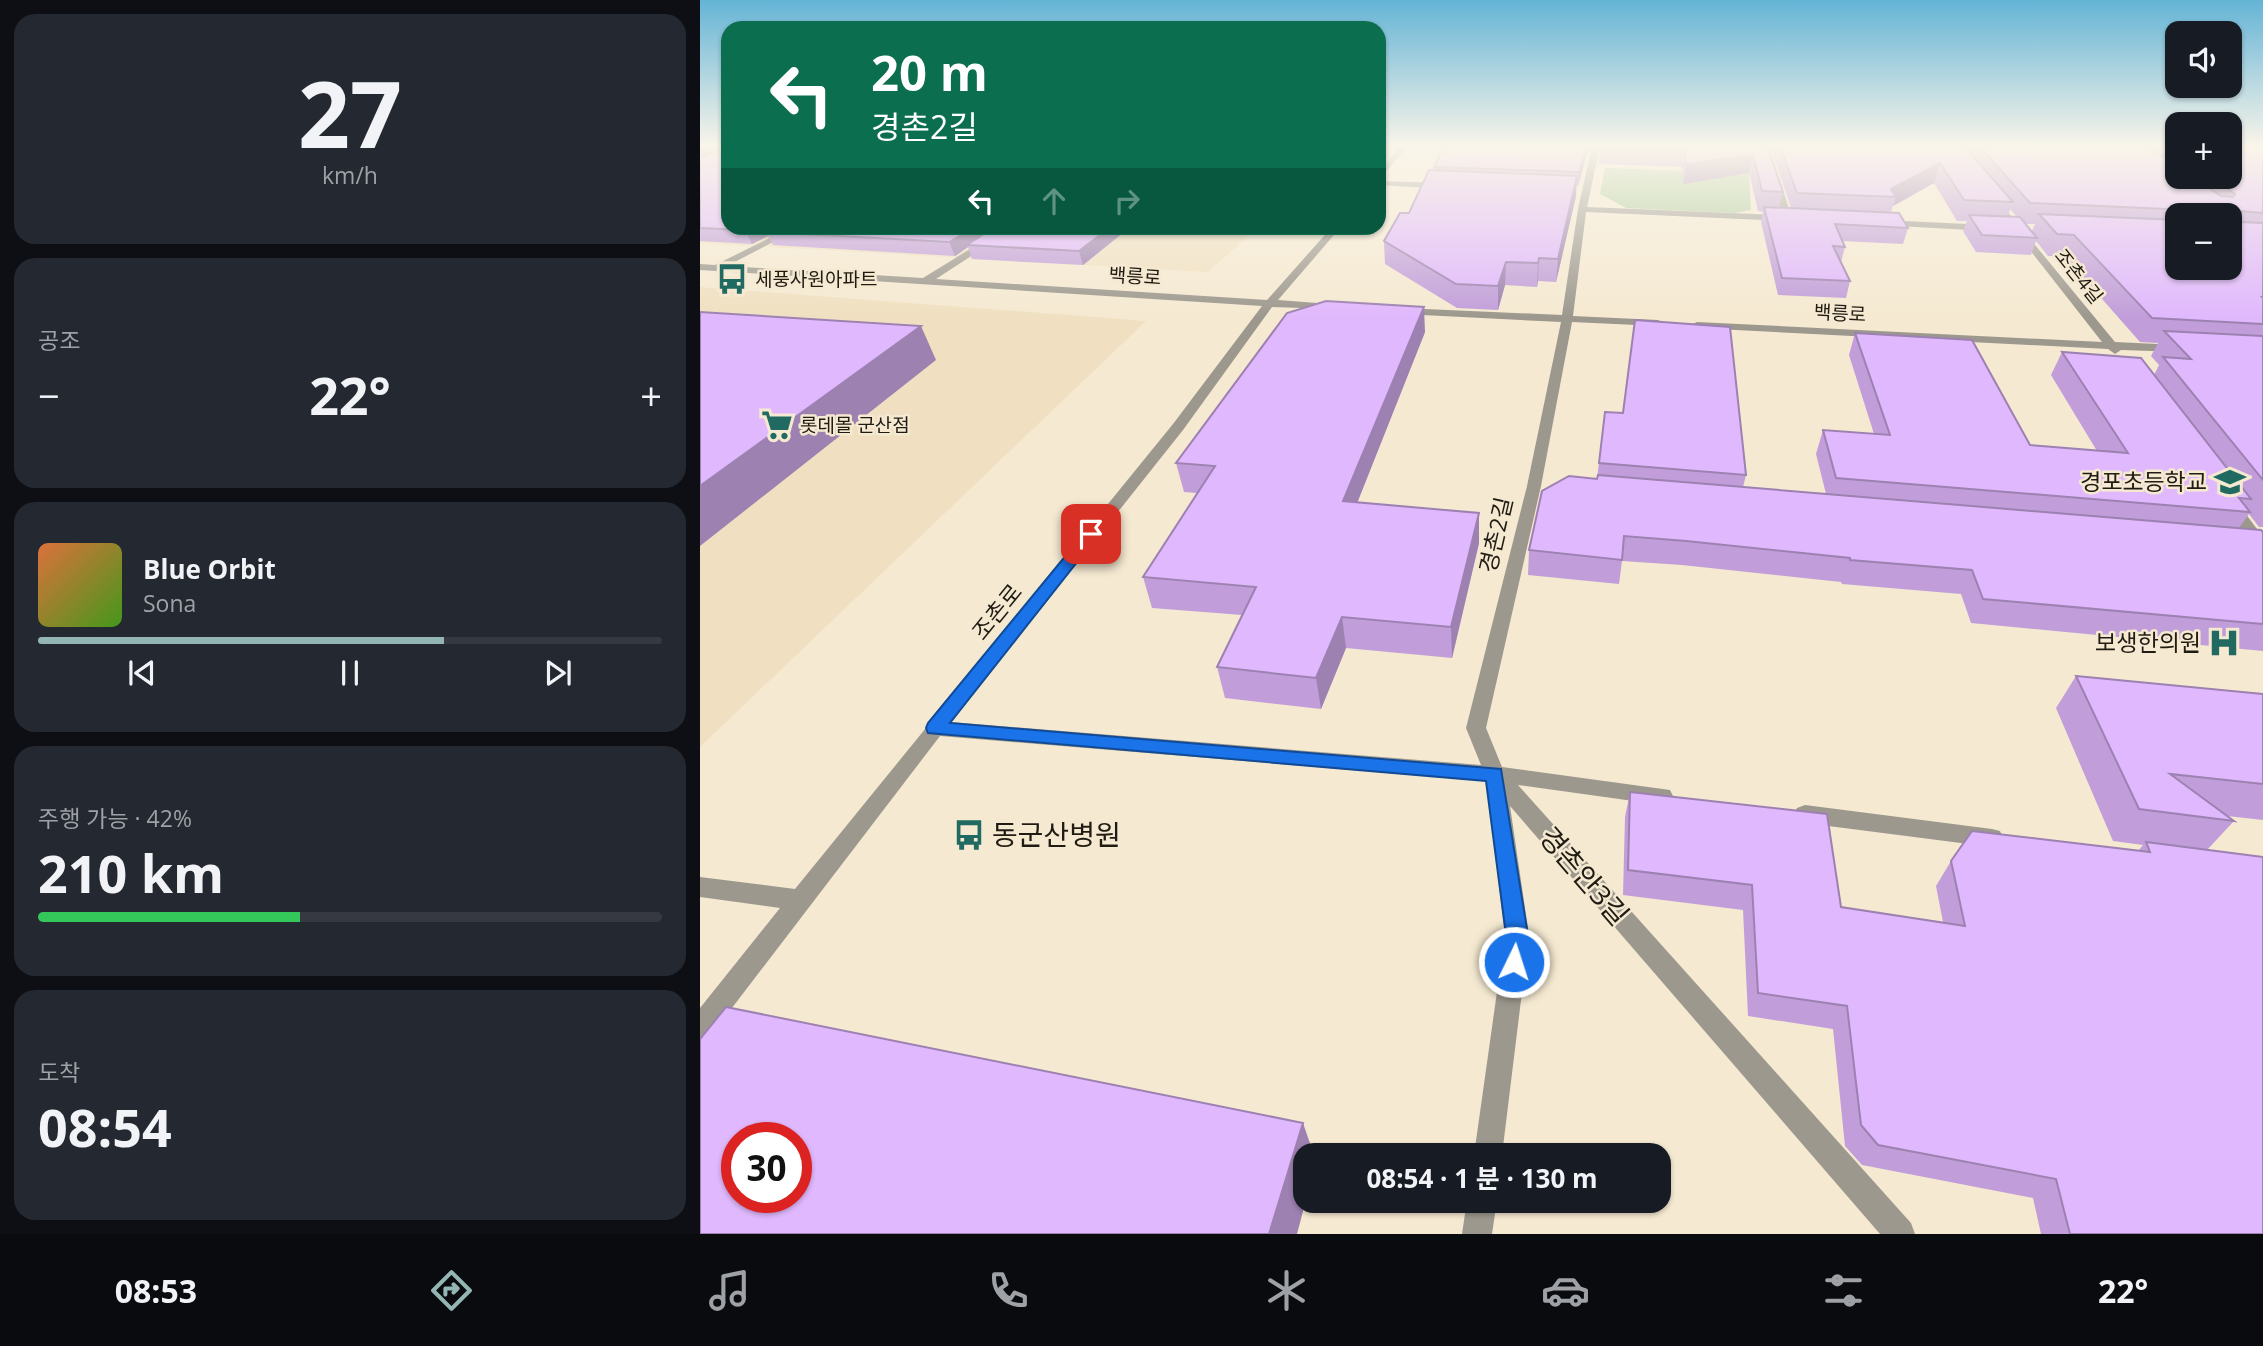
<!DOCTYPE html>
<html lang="ko">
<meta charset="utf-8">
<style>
body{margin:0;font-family:"Open Sans","Noto Sans KR",sans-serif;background:#242831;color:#f1f3f6;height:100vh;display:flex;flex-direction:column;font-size:26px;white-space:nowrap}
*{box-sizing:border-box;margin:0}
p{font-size:23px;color:#9ea1a6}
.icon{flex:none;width:38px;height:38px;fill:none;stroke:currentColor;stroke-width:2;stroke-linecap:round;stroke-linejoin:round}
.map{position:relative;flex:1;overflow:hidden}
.details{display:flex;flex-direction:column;gap:14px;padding:14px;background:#0d0f14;width:700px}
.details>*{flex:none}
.top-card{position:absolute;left:21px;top:21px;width:665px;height:214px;border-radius:21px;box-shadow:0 2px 5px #0004;background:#0b6e4f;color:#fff;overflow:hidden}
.buttons{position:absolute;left:1465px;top:21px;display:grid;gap:14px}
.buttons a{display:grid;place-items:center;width:77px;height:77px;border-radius:14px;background:#171b24;box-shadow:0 2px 5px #0004;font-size:35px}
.speed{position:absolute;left:21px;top:1122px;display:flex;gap:14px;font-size:35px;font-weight:700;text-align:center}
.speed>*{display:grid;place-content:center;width:91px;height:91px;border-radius:50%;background:#171b24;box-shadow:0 2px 5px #0004;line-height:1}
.speed .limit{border:10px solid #d22;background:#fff;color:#111}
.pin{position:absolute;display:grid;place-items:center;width:60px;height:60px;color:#fff;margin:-30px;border-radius:14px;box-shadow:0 4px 10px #0006}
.me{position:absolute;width:77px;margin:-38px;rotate:4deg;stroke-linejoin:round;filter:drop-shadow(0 0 5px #0008)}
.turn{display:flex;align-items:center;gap:24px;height:147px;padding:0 35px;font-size:32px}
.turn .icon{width:91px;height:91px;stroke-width:2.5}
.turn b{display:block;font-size:49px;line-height:60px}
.lanes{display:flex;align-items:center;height:66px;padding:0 35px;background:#0003;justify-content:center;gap:35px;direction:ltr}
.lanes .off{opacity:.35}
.big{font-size:52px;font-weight:700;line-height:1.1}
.details .card{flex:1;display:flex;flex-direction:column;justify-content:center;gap:10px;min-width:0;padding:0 24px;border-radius:21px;background:#242831}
.details .dial{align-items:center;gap:0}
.dial b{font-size:91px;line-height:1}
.song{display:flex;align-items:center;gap:21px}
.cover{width:84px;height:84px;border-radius:10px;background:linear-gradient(135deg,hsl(20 70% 55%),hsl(100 70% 35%))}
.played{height:7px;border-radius:4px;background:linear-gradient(90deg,#93b5b3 65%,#363941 65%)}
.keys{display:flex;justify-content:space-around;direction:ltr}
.heat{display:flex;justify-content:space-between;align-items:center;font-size:38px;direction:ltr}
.charge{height:10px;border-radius:5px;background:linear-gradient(90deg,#34c759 42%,#363941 0)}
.trip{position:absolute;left:593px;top:1143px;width:378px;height:70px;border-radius:21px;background:#171b24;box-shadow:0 2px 5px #0004;font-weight:700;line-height:70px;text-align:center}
.tab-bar{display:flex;height:112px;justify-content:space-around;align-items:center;background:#090b0e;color:#9ea1a6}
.tab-bar .icon{width:49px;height:49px}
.tab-bar .current{color:#93b5b3}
.tab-bar b{font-size:32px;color:#f1f3f6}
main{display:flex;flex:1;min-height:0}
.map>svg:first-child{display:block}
</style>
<main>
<section class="details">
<div class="card dial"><b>27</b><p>km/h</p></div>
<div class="card"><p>공조</p>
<div class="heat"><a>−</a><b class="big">22°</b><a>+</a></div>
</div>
<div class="card">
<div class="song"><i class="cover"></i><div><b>Blue Orbit</b><p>Sona</p></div></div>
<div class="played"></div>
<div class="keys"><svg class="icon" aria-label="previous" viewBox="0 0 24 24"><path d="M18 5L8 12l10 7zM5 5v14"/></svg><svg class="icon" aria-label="pause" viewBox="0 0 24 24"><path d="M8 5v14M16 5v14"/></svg><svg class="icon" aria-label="next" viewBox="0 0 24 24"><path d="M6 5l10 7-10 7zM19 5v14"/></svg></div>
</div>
<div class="card"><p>주행 가능 · 42%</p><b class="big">210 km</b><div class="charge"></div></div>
<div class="card"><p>도착</p><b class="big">08:54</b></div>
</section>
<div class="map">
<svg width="1563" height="1234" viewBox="0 0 1563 1234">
<rect width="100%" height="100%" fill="#f5e9d1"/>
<g fill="#f0e0c1">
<path d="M 0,217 L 28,228 L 450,228 L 552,233 L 508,272 L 0,243 Z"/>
<path d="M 0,287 L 446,321 L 0,747 Z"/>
</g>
<path fill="#a7c995" d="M 905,168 L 1049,173 L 1051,210 L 1034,213 L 926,208 L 900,194 Z"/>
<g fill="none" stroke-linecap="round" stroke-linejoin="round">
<g fill="#9d988e" fill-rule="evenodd">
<path d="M 700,146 L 708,146 L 679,180 L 679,173 Z"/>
<path d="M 892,146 L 900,146 L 887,207 L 1082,215 L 1061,146 L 1069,146 L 1092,218 L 1085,221 L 886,212 L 873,316 L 958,320 L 964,323 L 958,326 L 872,322 L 841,486 L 786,728 L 802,767 L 970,790 L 973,796 L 970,802 L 962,805 L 818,785 L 1211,1223 L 1215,1234 L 1180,1234 L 810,806 L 829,935 L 802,1155 L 774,1155 L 805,935 L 786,781 L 240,736 L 9,1038 L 0,1042 L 0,1008 L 80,908 L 0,897 L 0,877 L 95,889 L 473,424 L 562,306 L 0,270 L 0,264 L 15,265 L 90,228 L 100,228 L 27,266 L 223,278 L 304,228 L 314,228 L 236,279 L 567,300 L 631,228 L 640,228 L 578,300 L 630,304 L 634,305 L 634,309 L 572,307 L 483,430 L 251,722 L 781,765 L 766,728 L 827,486 L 861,322 L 703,314 L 697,311 L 703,308 L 862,315 L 878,209 Z"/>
<path d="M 679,181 L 744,183 L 748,186 L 744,189 L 679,185 Z"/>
<path d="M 1293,194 L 1415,342 L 1479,345 L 1483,346 L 1483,352 L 1421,350 L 1415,354 L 1408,349 L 997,328 L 991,325 L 997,322 L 1402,342 L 1290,199 Z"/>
<path d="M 1183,220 L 1288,225 L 1293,228 L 1288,231 L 1180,225 L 1178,223 Z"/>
<path d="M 1531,499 L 1536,501 L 1563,537 L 1563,553 L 1557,551 L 1523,504 Z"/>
<path d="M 1105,805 L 1292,829 L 1300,831 L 1303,838 L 1300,845 L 1292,847 L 1105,823 L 1097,820 L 1094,814 L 1097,808 Z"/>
<path d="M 767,1200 L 797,1200 L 792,1234 L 762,1234 Z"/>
</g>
</g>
<g fill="#c19eda" fill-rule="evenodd">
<path d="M 0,146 L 28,228 L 429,228 L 383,265 L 272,259 L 268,247 L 255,256 L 73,245 L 68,236 L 52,244 L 0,241 Z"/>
<path d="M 889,146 L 878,186 L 876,186 L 876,196 L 856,282 L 838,281 L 837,287 L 805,285 L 798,310 L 757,308 L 685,264 L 684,241 L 709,213 L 734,170 L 734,167 Z"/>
<path d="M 900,146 L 1067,146 L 1083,192 L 1079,208 L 1091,208 L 1070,146 L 1477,146 L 1477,177 L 1530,177 L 1563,146 L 1563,527 L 1559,527 L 1549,514 L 1539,528 L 1563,532 L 1563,651 L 1271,623 L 1261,594 L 1142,584 L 1141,582 L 982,565 L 922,561 L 919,584 L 828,575 L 829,550 L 897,479 L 905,412 L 1046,475 L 1043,487 L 1126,494 L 1116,454 L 1123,430 L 1174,434 L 1149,355 L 1155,333 L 1330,445 L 1397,451 L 1351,375 L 1362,352 L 1454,375 L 1459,365 L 1451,356 L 1458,343 L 1440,342 L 1365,257 L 1348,256 L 1336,241 L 1331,255 L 1276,252 L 1263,231 L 1267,221 L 1257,221 L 1234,183 L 1193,206 L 1191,212 L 1208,228 L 1203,244 L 1142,241 L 1145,247 L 1141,262 L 1150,281 L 1146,298 L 1078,295 L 1061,222 L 1063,212 L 1058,211 L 1049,173 L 983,184 L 982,167 L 899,164 ZM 1310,209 L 1317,217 L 1308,217 ZM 1477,215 L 1530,215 L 1477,268 ZM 1325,224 L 1335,224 L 1332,231 Z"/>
<path d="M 448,228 L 486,228 L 483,230 Z"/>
<path d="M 725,332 L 657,503 L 779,543 L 752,658 L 646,648 L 621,709 L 525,698 L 517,667 L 542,615 L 452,608 L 443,577 L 497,493 L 484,492 L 476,463 Z"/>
<path d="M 1376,676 L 1563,694 L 1563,820 L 1527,816 L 1534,821 L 1507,850 L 1563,1234 L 1341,1234 L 1333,1198 L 1162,1165 L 1145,1146 L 1133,1029 L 1048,1016 L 1043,910 L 923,895 L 925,817 L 930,792 L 1141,907 L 1243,922 L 1236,886 L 1251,861 L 1438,851 L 1443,845 L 1413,841 L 1356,708 Z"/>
</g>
<g fill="#9d81b1">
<path d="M 5,146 L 24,146 L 27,152 L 0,161 L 0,147 Z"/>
<path d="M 887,146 L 889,146 L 878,186 L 879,172 Z"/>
<path d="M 1053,154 L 1049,173 L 983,184 L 986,165 Z"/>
<path d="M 1240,163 L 1234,183 L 1193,206 L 1196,197 L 1191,189 Z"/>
<path d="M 877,176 L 876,196 L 856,282 L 858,259 Z"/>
<path d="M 51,228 L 85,228 L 66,232 L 68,236 L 52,244 L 45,230 Z"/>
<path d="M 274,228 L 301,228 L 267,245 L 268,247 L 255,256 L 249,242 Z"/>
<path d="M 409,228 L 429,228 L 383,265 L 379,251 Z"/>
<path d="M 839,258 L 838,281 L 837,287 L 838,263 Z"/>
<path d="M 806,262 L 805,285 L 798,310 L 798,286 Z"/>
<path d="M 724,307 L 725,332 L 646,531 L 643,501 Z"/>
<path d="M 221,326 L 236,360 L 0,546 L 0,486 Z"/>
<path d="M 779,513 L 779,543 L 752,658 L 751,627 Z"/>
<path d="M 642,617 L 646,648 L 621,709 L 616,678 Z"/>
<path d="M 603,1123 L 614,1155 L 606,1155 L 606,1200 L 597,1234 L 569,1234 Z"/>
</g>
<g fill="#e0b8fd" stroke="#9d81b1" stroke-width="2" fill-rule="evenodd">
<path d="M 25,146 L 28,146 L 28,228 L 51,228 L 45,230 L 0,228 L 0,158 L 24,149 Z"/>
<path d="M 744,146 L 887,146 L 879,172 L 734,167 Z"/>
<path d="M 910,146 L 1067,146 L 1083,192 L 1062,191 L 1053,154 L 986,165 L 984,149 Z"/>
<path d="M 1080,146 L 1264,146 L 1313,202 L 1264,200 L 1240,163 L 1191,189 L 1196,197 L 1097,193 Z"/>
<path d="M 1279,146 L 1447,146 L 1477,166 L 1477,177 L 1492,177 L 1521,196 L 1533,197 L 1535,194 L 1510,177 L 1530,177 L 1530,146 L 1563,146 L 1563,213 L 1541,211 L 1539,220 L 1541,222 L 1563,223 L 1563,297 L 1562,297 L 1563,298 L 1563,324 L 1452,318 L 1374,235 L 1357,234 L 1339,214 L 1477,220 L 1477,268 L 1530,268 L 1530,215 L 1490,215 L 1489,210 L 1330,203 Z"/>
<path d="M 1464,146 L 1477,146 L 1477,154 Z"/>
<path d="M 729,170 L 877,176 L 858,259 L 839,258 L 838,263 L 806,262 L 798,286 L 756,284 L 684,241 L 700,213 L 709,213 Z"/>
<path d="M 1064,207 L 1199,213 L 1208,228 L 1135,224 L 1145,247 L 1133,246 L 1150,281 L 1082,278 Z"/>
<path d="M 1269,215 L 1320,217 L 1337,238 L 1282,235 Z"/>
<path d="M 74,228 L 274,228 L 249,242 L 66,232 Z"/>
<path d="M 293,228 L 409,228 L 379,251 L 267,245 Z"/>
<path d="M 626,301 L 724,307 L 643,501 L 779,513 L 751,627 L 642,617 L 616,678 L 517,667 L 556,587 L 443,577 L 515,466 L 476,463 L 587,313 Z"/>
<path d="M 0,312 L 221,326 L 0,486 Z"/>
<path d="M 935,320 L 1030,327 L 1046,475 L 899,463 L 905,412 L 923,413 Z"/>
<path d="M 1464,331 L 1563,336 L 1563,480 L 1463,357 L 1491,359 Z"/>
<path d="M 1155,333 L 1272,340 L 1330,445 L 1428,453 L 1362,352 L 1441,358 L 1551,499 L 1539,498 L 1550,512 L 1136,478 L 1123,430 L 1190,435 Z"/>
<path d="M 898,475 L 1561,530 L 1563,532 L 1563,624 L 1283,599 L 1272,570 L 1150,560 L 1150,558 L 986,541 L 924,536 L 922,560 L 829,550 L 842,491 L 869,476 L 897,479 Z"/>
<path d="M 1376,676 L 1563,694 L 1563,784 L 1470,774 L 1534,821 L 1439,809 Z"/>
<path d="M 930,792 L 1127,814 L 1141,907 L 1265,926 L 1251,861 L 1272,831 L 1450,852 L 1446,842 L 1563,857 L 1563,1234 L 1370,1234 L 1356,1179 L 1178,1145 L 1161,1125 L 1147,1006 L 1058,993 L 1052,885 L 928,870 Z"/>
<path d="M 26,1007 L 603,1123 L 569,1234 L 0,1234 L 0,1039 ZM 37,1138 L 96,1138 L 96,1197 L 37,1197 Z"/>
</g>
<linearGradient id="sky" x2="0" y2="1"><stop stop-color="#64b4d6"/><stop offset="0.46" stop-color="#faf5ea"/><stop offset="1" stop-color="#faf5ea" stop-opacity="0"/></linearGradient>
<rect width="1563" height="318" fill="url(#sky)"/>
<path fill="#1a73e8" stroke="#114b97" stroke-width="2" d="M 391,530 L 398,534 L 396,538 L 250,723 L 801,769 L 828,935 L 822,970 L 814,973 L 806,970 L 802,962 L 806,935 L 786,781 L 228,733 L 226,728 L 228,723 L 386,531 Z"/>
<defs>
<symbol id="bus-bare" viewBox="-9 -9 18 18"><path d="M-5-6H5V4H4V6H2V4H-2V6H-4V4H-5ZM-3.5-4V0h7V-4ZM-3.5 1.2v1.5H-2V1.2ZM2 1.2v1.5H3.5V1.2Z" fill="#216a62" stroke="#f5e9d1" stroke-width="2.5" paint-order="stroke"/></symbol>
<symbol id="supermarket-bare" viewBox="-9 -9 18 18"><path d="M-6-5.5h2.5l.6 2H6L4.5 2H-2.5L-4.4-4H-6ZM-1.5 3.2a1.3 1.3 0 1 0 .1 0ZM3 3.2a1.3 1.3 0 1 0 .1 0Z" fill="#216a62" stroke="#f5e9d1" stroke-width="2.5" paint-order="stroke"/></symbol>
<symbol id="school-bare" viewBox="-9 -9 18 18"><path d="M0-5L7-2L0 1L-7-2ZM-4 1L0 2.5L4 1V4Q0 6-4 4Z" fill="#216a62" stroke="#f5e9d1" stroke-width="2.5" paint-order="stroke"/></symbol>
<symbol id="hospital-bare" viewBox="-9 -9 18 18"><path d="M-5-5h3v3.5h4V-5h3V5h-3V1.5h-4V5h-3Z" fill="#216a62" stroke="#f5e9d1" stroke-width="2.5" paint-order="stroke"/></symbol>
</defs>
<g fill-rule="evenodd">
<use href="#bus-bare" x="10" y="257" width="44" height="44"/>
<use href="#supermarket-bare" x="55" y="403" width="44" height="44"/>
<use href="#school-bare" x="1508" y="460" width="44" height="44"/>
<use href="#hospital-bare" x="1502" y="621" width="44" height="44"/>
<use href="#bus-bare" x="247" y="813" width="44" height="44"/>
</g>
<g text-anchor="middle" stroke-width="5" stroke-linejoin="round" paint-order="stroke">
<g font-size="19" fill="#201b13" stroke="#f5e9d1">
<text transform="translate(435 276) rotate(4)" y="7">백릉로</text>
<text transform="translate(1379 276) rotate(51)" y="7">조촌4길</text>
<text transform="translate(1140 313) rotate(3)" y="7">백릉로</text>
</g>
<g font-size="19" fill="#201b13" stroke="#f5e9d1" text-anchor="start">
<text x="55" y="286">세풍사원아파트</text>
<text x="100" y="432">롯데몰 군산점</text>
</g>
<g font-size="23" fill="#201b13" stroke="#f5e9d1" text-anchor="end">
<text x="1507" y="490">경포초등학교</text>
<text x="1501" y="651">보생한의원</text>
</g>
<g font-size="23" fill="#201b13" stroke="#f5e9d1">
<text transform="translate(796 535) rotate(-77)" y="8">경촌2길</text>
<text transform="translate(297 612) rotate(-51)" y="8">조촌로</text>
</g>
<g font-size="28" fill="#201b13" stroke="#f5e9d1" text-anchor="start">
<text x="292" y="845">동군산병원</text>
</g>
<g font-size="28" fill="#201b13" stroke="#f5e9d1">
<text transform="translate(884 876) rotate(49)" y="10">경촌안3길</text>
</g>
</g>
</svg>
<div class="buttons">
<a><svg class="icon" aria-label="sound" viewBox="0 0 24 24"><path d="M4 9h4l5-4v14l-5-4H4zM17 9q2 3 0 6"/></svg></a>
<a>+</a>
<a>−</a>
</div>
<div class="speed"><div class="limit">30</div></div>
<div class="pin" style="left:391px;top:534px;background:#d93025"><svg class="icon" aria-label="arrive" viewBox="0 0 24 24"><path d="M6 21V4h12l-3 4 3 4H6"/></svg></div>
<svg class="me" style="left:814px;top:962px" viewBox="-20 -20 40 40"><circle r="17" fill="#1a73e8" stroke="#fff" stroke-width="3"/><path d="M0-11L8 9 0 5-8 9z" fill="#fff"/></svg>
<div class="trip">08:54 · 1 분 · 130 m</div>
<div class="top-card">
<div class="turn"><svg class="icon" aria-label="left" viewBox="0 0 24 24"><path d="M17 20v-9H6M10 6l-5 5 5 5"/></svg><div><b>20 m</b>경촌2길</div></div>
<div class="lanes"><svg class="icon" aria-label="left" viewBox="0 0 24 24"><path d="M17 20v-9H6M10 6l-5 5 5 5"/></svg><svg class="icon off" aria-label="ahead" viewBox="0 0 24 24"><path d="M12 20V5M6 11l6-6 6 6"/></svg><svg class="icon off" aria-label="right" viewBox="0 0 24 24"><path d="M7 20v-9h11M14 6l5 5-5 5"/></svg></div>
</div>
</div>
</main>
<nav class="tab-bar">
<b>08:53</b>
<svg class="icon current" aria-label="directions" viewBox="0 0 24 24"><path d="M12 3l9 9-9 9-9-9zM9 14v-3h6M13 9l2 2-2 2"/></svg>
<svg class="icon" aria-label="music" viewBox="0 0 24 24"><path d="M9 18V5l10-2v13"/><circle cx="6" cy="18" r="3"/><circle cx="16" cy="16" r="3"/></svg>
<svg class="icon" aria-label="phone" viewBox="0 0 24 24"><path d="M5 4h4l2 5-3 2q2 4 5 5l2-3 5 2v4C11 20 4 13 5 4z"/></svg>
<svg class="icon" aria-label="climate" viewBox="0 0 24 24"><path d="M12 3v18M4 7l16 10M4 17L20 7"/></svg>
<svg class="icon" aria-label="car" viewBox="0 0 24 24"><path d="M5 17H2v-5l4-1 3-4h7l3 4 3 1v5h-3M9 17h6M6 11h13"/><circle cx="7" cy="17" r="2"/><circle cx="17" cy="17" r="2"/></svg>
<svg class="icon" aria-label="filters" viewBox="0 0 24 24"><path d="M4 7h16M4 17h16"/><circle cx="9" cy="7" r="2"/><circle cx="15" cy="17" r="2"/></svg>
<b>22°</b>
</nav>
